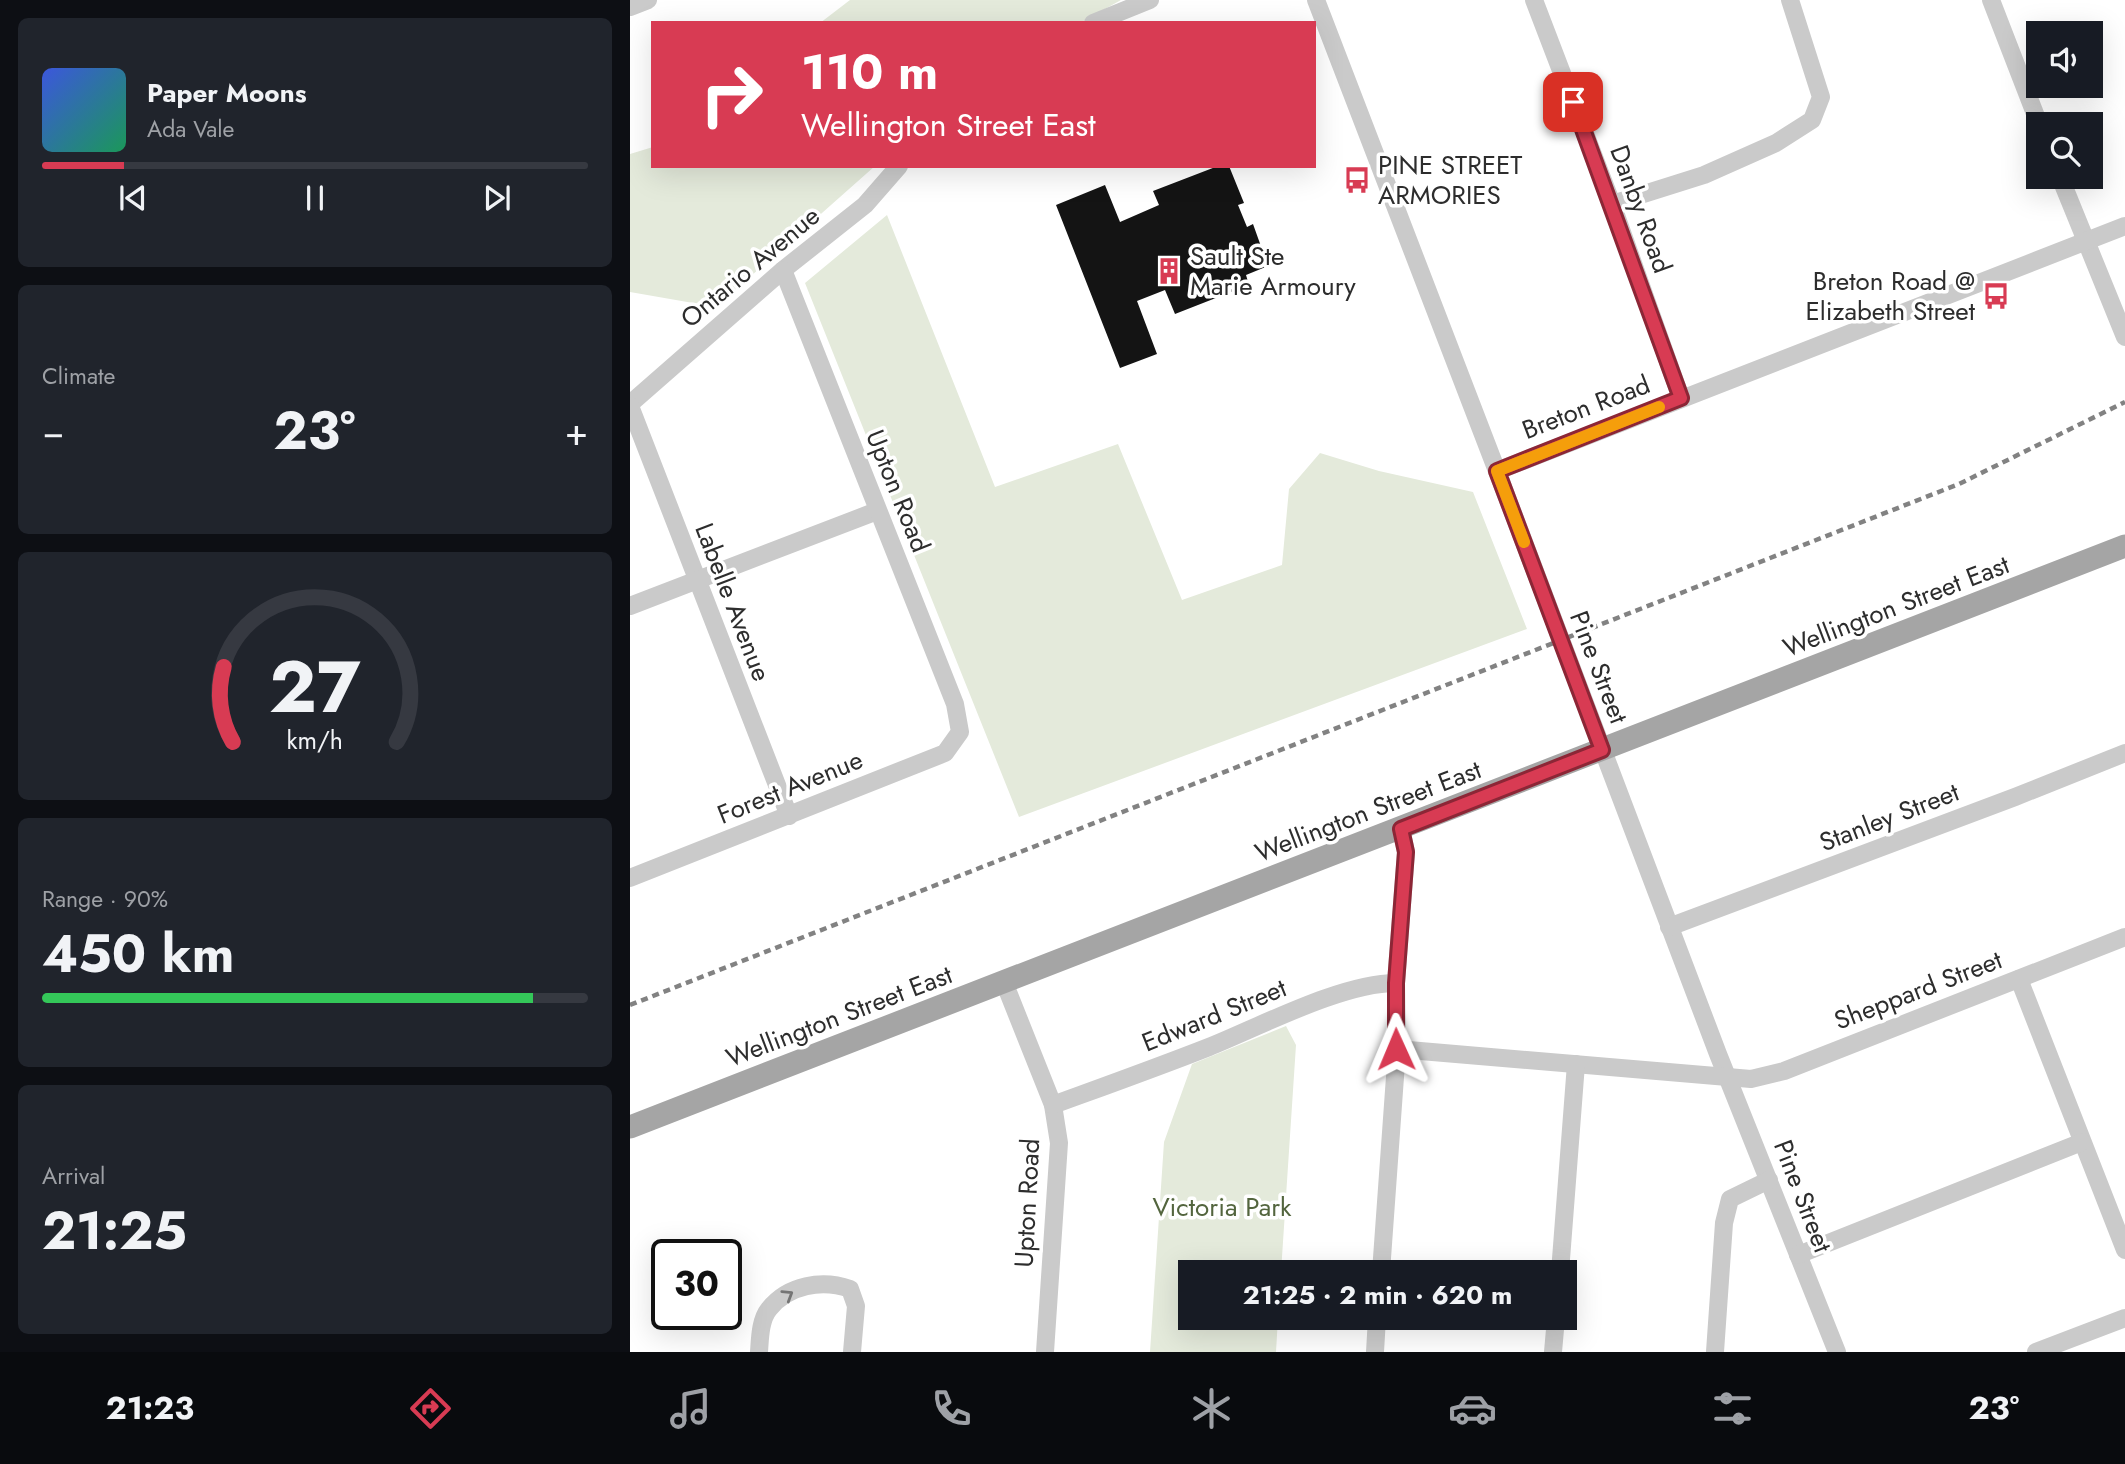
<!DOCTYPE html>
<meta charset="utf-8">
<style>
body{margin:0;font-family:Jost,sans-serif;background:#20242c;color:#f1f3f6;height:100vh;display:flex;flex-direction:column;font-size:26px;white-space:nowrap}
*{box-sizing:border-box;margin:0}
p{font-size:23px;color:#9ea1a6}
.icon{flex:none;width:38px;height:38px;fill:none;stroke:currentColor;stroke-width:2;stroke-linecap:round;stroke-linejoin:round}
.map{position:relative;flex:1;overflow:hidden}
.drawer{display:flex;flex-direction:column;gap:18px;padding:18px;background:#0d0f14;width:630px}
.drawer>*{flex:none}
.top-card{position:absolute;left:21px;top:21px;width:665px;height:147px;border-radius:0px;box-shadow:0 7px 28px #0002;background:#d83b53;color:#fff;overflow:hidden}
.fabs{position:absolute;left:1396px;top:21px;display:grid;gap:14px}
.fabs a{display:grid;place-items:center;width:77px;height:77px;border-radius:0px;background:#171b24;box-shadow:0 7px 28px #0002;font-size:35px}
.speed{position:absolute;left:21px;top:1239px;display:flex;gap:14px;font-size:35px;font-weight:700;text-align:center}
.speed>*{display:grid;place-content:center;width:91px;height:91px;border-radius:50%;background:#171b24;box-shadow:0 7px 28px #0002;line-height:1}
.speed .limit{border:4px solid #111;border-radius:10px;background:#fff;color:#111}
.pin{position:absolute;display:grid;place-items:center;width:60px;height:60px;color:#fff;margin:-30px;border-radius:14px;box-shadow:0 4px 10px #0006}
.me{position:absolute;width:77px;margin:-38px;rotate:359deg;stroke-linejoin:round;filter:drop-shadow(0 0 5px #0008)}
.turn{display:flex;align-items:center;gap:24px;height:147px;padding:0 35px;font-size:32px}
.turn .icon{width:91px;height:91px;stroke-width:2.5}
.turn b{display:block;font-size:49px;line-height:60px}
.big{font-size:52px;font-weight:700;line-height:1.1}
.drawer .tile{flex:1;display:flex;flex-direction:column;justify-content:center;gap:10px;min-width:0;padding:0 24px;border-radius:10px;background:#20242c}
.drawer .dial{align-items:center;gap:0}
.dial svg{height:182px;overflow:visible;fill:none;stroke:#363941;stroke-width:7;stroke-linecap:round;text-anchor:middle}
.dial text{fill:#f1f3f6;stroke:none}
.song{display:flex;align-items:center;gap:21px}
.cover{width:84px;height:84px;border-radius:10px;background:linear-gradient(135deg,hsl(230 70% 55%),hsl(150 70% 35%))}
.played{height:7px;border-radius:4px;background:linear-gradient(90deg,#d83b53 15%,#363941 15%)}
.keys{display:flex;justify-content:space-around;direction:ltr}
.heat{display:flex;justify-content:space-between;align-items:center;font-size:38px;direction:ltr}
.charge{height:10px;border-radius:5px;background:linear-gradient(90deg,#34c759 90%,#363941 0)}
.trip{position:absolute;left:548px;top:1260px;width:399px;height:70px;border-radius:0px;background:#171b24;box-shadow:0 7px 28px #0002;font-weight:700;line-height:70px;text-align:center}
.tabs{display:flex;height:112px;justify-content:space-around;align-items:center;background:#090b0e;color:#9ea1a6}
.tabs .icon{width:49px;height:49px}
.tabs .selected{color:#d83b53}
.tabs b{font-size:32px;color:#f1f3f6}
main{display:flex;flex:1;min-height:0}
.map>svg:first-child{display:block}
</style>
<main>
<section class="drawer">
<div class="tile">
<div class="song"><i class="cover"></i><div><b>Paper Moons</b><p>Ada Vale</p></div></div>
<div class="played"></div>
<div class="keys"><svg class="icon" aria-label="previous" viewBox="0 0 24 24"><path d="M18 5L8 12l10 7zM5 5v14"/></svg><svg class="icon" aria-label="pause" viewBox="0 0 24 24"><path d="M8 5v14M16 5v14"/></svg><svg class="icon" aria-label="next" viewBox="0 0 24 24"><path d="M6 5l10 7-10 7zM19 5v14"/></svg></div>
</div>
<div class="tile"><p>Climate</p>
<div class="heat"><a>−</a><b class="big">23°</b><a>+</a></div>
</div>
<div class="tile dial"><svg viewBox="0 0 100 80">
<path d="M14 69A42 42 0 1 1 86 69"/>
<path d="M14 69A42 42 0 0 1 10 36" stroke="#d83b53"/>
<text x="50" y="56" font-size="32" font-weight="700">27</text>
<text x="50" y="72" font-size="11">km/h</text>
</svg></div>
<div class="tile"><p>Range · 90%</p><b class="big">450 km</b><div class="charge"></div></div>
<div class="tile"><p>Arrival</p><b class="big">21:25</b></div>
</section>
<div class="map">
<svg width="1495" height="1352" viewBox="0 0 1495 1352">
<rect width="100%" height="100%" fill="#fff"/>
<g fill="#e4eadb">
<path d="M 220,0 L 491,0 L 450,23 L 190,23 Z"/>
<path d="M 23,147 L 23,166 L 245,166 L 86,307 L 0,292 L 0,154 Z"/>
<path d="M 257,215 L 365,487 L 488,444 L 552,600 L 652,565 L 659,489 L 690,453 L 749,471 L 843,492 L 897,629 L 389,817 L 175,283 Z"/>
<path d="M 656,1026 L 666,1045 L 651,1272 L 560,1272 L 560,1318 L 648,1318 L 646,1352 L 520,1352 L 534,1142 L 562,1064 Z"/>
</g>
<path fill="#141414" d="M 588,166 L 599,166 L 614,203 L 608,205 L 617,227 L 623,224 L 638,266 L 616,275 L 619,285 L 545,314 L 535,290 L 507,301 L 527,354 L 490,368 L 426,205 L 475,185 L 490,222 L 529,205 L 523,191 Z"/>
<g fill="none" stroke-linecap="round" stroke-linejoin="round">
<g stroke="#cacaca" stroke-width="18">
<path d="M 686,0 L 867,471 L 1088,1054 L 1207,1352"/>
<path d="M 904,0 L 982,204 L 1051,398"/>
<path d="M 1361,0 L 1409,124"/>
<path d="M 0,7 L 18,0"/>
<path d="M 463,23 L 520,0"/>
<path d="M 1430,177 L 1495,337"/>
<path d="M 982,204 L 1074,175 L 1146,143 L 1182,120 L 1191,97 L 1160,0"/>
<path d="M 0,404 L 153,270 L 235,205 L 269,166"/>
<path d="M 0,406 L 159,816"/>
<path d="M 867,471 L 1495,226"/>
<path d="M 0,606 L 247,511"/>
<path d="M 0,878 L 315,753 L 330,732 L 325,704 L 153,270"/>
<path d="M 1039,927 L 1385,797 L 1495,753"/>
<path d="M 1389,979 L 1495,1250"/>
<path d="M 374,982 L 423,1105 L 429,1143 L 415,1352"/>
<path d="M 767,1049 L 1121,1079 L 1154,1071 L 1495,937"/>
<path d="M 423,1105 C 475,1086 528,1067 579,1047 C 631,1026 712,983 766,983"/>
<path d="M 1168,1255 L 1452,1142"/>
<path d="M 751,1272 L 767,1049 L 766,983 L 776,852 L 771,829"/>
<path d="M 930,1272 L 946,1064"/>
<path d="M 129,1352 C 130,1339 130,1320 139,1309 C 158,1285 192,1279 220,1289 L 226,1306 L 222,1352"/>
<path d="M 745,1352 L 747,1318"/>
<path d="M 923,1352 L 926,1318"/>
<path d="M 1085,1352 L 1094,1223 L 1100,1199 L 1139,1180"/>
<path d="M 1406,1352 L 1495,1318"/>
</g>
<path stroke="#a5a5a5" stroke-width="23" d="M 0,1127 L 1495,546"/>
<path stroke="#828282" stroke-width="4.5" stroke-dasharray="7 5" stroke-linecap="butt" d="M 0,1005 L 1329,484 L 1495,402"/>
</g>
<defs><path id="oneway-chevron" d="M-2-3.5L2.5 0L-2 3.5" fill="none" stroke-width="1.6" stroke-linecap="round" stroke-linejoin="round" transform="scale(1.75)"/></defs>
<use stroke="#747474" href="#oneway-chevron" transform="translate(158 1295) rotate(-32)"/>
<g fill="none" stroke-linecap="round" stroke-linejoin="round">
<defs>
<path id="route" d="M 766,1049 L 766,983 L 776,852 L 771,829 L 972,750 L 867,471 L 1051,398 L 943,102"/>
</defs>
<use href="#route" stroke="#8c2636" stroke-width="18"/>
<use href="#route" stroke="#d83b53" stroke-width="12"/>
<path stroke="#f59e0b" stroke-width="12" d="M 894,542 L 867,471 L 1029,407"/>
</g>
<defs>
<symbol id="bus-bare" viewBox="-9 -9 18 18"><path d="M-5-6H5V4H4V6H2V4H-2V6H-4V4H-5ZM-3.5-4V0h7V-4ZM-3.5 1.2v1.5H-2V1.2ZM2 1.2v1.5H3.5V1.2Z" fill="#d83b53" stroke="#fff" stroke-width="2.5" paint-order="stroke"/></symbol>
<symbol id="building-bare" viewBox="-9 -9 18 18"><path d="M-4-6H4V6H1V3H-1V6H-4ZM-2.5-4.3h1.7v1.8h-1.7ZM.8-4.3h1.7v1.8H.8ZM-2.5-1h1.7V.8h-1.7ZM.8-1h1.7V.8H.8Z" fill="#d83b53" stroke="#fff" stroke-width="2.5" paint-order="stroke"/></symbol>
</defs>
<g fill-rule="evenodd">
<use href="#bus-bare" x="708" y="161" width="38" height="38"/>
<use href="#building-bare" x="520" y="252" width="38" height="38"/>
<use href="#bus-bare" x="1347" y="277" width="38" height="38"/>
</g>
<g text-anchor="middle" stroke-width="7" stroke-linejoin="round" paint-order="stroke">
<g font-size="26" fill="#2d2d2d" stroke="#fff" text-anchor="start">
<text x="748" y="174">PINE STREET<tspan x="748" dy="30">ARMORIES</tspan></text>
<text x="560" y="265">Sault Ste<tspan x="560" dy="30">Marie Armoury</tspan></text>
<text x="1345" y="290" text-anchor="end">Breton Road @<tspan x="1345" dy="30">Elizabeth Street</tspan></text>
</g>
<g font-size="26" fill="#2d2d2d" stroke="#fff">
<text transform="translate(1011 209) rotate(70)" y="9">Danby Road</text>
<text transform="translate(120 267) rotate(-40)" y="9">Ontario Avenue</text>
<text transform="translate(956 407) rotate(-21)" y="9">Breton Road</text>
<text transform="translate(268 491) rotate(68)" y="9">Upton Road</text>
<text transform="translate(103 602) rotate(69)" y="9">Labelle Avenue</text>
<text transform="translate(1266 606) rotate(-21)" y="9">Wellington Street East</text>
<text transform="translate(969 667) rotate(69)" y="9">Pine Street</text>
<text transform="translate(160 787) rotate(-22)" y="9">Forest Avenue</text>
<text transform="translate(738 811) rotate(-21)" y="9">Wellington Street East</text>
<text transform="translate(1259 817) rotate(-21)" y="9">Stanley Street</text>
<text transform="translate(1288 990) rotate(-21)" y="9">Sheppard Street</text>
<text transform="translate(584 1015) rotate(-22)" y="9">Edward Street</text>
<text transform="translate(209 1016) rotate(-21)" y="9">Wellington Street East</text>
<text transform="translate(1173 1196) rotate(69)" y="9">Pine Street</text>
<text transform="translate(397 1203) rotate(-87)" y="9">Upton Road</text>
</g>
<g font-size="26" fill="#53653e" stroke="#fff">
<text x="592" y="1216">Victoria Park</text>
</g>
</g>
</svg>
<div class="fabs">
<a><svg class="icon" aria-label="sound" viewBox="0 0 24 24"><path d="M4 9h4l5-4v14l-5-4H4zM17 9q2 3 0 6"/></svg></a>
<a><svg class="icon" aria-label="search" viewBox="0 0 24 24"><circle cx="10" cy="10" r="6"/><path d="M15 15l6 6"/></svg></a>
</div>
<div class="speed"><div class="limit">30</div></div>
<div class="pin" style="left:943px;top:102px;background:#d93025"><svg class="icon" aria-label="arrive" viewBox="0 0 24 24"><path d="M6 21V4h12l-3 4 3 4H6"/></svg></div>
<svg class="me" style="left:766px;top:1049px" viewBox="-20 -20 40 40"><path d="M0-17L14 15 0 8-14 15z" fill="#d83b53" stroke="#fff" stroke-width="4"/></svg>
<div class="trip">21:25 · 2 min · 620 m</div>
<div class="top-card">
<div class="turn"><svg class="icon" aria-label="right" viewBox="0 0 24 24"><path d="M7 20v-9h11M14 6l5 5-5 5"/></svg><div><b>110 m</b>Wellington Street East</div></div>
</div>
</div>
</main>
<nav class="tabs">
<b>21:23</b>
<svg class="icon selected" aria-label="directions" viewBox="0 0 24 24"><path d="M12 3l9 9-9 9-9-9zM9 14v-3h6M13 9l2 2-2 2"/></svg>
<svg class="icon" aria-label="music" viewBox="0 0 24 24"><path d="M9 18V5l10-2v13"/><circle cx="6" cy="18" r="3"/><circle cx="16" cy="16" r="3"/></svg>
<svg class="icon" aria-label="phone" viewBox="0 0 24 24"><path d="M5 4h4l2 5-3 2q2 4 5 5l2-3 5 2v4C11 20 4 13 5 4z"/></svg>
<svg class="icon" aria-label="climate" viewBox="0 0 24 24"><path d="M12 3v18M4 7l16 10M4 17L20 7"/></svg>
<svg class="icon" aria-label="car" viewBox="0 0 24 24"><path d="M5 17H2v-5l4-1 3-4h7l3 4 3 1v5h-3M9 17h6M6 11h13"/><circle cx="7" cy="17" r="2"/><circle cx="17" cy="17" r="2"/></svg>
<svg class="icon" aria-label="filters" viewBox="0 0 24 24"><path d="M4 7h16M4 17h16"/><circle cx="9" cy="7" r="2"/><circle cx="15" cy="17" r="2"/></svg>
<b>23°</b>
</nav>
